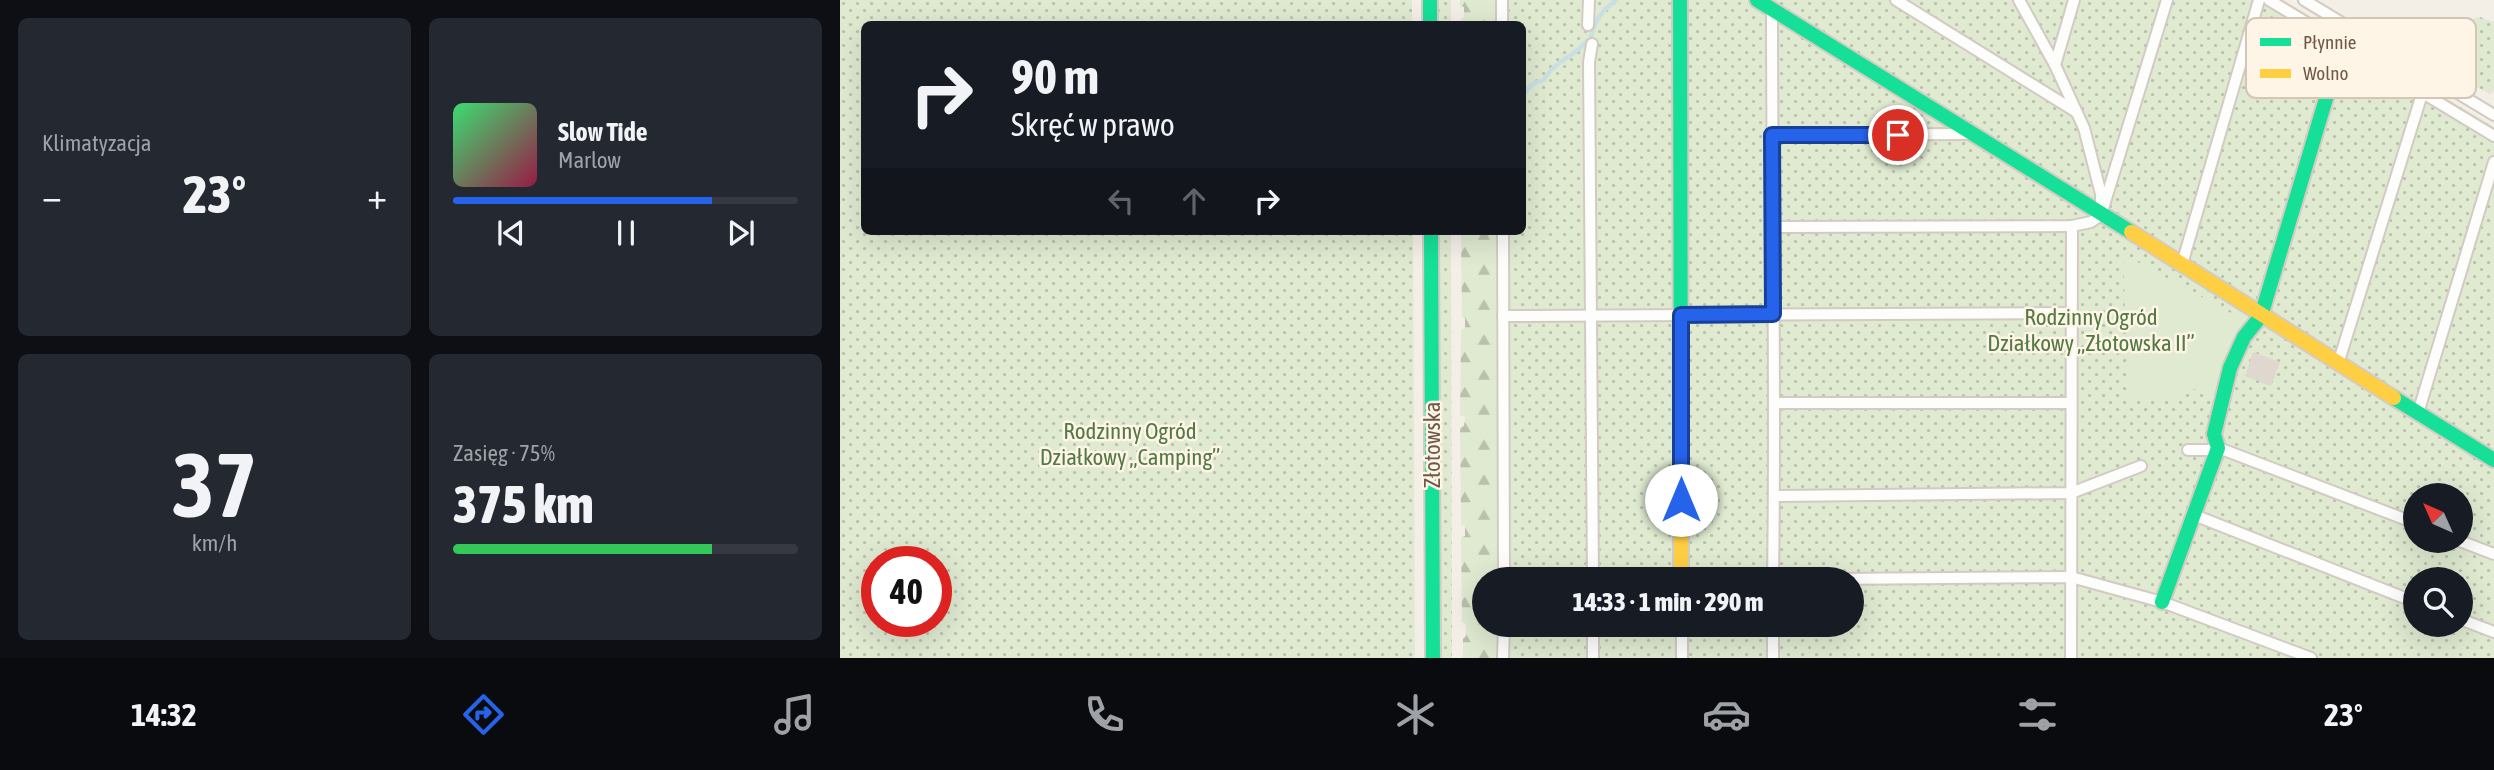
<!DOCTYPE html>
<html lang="pl">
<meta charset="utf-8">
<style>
body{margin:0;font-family:"Asap Condensed",sans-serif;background:#242831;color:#f1f3f6;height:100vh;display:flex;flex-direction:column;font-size:26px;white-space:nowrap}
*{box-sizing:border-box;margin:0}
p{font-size:23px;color:#9ea1a6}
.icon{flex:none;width:38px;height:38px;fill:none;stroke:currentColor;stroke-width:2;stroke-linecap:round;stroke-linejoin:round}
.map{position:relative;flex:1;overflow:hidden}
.details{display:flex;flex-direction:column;gap:18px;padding:18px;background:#0d0f14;width:840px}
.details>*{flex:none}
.guide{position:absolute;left:21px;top:21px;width:665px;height:214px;border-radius:10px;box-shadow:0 7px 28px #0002;background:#171b24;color:#f1f3f6;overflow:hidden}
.needle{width:46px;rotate:315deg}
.tools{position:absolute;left:1563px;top:483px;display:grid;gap:14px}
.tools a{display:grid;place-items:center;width:70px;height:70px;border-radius:50%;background:#171b24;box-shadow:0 7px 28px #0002;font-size:35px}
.speed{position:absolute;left:21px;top:546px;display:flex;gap:14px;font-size:35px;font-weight:700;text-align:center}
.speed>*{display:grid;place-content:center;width:91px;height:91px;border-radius:50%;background:#171b24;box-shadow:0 7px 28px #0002;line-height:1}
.speed .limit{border:10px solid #d22;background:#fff;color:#111}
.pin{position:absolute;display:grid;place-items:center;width:60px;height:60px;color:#fff;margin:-30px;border:4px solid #fff;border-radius:50%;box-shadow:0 2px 7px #0007}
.me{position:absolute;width:77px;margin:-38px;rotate:0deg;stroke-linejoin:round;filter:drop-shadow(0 0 5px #0008)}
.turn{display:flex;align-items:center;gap:24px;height:147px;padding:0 35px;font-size:32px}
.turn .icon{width:91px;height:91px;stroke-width:2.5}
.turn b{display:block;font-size:49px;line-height:60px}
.lanes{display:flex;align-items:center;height:66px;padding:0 35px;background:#0003;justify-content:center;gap:35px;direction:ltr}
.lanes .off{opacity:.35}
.big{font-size:52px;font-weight:800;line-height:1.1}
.details .tile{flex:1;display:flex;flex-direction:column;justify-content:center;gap:10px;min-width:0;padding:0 24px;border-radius:10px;background:#242831}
.details .dial{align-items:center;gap:0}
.dial b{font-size:91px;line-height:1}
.song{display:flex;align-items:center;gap:21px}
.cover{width:84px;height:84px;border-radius:10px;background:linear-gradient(135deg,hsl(140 70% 55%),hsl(340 70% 35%))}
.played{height:7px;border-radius:4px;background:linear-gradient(90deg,#2563eb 75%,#363941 75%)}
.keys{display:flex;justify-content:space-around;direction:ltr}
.heat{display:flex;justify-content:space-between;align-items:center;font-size:38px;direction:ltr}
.charge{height:10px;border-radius:5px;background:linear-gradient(90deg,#34c759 75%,#363941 0)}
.details .tiles{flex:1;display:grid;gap:18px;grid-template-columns:repeat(2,1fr)}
.trip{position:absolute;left:632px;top:567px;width:392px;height:70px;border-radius:35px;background:#171b24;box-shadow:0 7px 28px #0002;font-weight:800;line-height:70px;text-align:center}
.tabs{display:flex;height:112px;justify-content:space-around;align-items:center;background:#090b0e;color:#9ea1a6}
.tabs .icon{width:49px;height:49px}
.tabs .on{color:#2563eb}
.tabs b{font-size:32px;color:#f1f3f6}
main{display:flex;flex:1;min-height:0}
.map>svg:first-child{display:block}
</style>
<main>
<section class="details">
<div class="tiles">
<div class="tile"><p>Klimatyzacja</p>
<div class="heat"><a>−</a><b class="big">23°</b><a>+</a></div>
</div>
<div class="tile">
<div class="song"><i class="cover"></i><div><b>Slow Tide</b><p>Marlow</p></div></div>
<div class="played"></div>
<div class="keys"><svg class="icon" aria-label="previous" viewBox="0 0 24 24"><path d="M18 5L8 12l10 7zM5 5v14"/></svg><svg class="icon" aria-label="pause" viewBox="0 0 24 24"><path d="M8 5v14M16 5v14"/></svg><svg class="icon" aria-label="next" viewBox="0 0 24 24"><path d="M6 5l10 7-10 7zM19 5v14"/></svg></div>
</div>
<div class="tile dial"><b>37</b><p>km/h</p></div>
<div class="tile"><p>Zasięg · 75%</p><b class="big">375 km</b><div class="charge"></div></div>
</div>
</section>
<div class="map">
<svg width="1654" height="658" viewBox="0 0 1654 658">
<defs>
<pattern id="green-dots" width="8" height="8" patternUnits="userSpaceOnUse" patternTransform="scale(1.75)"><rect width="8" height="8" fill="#dfead1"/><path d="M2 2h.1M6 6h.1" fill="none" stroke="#b9c0ac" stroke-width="1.8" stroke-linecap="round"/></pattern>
<pattern id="forest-firs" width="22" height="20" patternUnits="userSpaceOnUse" patternTransform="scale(1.75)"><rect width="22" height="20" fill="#dfead1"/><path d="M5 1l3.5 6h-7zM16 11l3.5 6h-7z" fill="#b9c0ac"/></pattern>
</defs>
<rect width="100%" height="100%" fill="#f4efe6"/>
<g fill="url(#green-dots)" fill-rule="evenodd">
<path d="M 0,0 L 572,0 L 572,24 L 24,24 L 24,231 L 573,231 L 575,658 L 0,658 ZM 37,562 L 96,562 L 96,621 L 37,621 Z"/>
<rect x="596" y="0" width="15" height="24"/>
<path d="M 655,0 L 1441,0 L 1654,127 L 1654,658 L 658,658 L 658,625 L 1012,625 L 1012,579 L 658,579 L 656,231 L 682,231 L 682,24 L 655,24 ZM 1575,495 L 1620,495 L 1620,541 L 1575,541 ZM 1575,579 L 1620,579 L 1620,625 L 1575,625 Z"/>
<path d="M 1640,17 L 1654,22 L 1654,91 L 1650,94 L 1616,76 L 1603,65 C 1607,48 1620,20 1640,17 Z"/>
<path d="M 597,231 L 611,231 L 612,658 L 599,658 Z"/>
</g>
<g fill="url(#forest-firs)">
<path d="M 620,0 L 655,0 L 655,24 L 621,24 L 621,19 L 624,17 L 624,7 L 620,6 Z"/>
<path d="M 621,231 L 656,231 L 658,579 L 644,579 L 644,625 L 658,625 L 658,658 L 623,658 L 623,639 L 626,636 L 626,625 L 622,622 L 621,538 L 625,536 L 625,526 L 621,525 L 620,428 L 624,426 L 625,417 L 620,415 L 621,330 L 625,328 L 625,318 L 622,317 Z"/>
</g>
<path fill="#dfead1" d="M 1283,254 L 1402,319 L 1376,392 L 1352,389 L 1338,398 L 1288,397 Z"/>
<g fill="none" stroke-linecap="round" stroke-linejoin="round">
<g stroke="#c9e0e3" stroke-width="4.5">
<path d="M 751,37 C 755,19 762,11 776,0"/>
<path d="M 682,98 C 692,82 688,86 704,80 C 713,62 734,57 747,41"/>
</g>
</g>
<path fill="#e0d7ce" d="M 1413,352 L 1440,362 L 1431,386 L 1405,376 Z"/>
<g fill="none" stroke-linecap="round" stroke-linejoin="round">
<defs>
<g id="street">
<path d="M 662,0 L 662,24"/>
<path d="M 1056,0 L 1235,111"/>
<path d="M 1179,0 L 1215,65 L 1244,128 L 1261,194 L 1261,205"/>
<path d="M 1429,0 L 1654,136"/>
<path d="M 1464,0 L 1654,115"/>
<path d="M 932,9 C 932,199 936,389 933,579"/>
<path d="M 748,25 L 749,0"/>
<path d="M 752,44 L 749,62 L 753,579"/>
<path d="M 1215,65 L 1234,0"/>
<path d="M 932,135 L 1132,134"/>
<path d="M 933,227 L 1232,226 L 1251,222 L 1261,215 L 1327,0"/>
<path d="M 663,231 L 664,579"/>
<path d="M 1342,264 L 1419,0"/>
<path d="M 663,316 L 1232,313"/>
<path d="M 1498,364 L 1582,94"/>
<path d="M 935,403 L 1231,403"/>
<path d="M 1578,413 L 1654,162"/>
<path d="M 1348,450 L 1384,450 L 1575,523"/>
<path d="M 934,496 L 1231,493 L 1301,466"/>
<path d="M 1354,515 L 1575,602"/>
<path d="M 1620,541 L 1654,554"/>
<path d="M 989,579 L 1231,577 L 1322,602 L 1471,658"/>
<path d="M 1620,619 L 1654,632"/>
<path d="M 842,625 L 842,658"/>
<path d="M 933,625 L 933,658"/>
<path d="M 663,658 L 664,625"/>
<path d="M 753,658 L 753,625"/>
<path d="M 1231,658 L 1232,226"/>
</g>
<g id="fast">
<path d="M 590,0 L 590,24"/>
<path d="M 840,0 L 841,479"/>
<path d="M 917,0 L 1291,232"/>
<path d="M 591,231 L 593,658"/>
<path d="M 1554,398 L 1654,460"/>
<path d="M 1322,602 L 1378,448 L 1374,434 L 1390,368 L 1404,337 L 1421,316 L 1502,45"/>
</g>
<g id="slow">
<path d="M 1291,232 L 1554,398"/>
<path d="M 841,479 L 841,579"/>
</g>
</defs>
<use href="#street" stroke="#d3cac2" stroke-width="14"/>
<use href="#fast" stroke="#d4cbc3" stroke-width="18"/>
<use href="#slow" stroke="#d4cbc3" stroke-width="18"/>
<use href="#street" stroke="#fdfdfb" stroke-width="10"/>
<use href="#fast" stroke="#16e098" stroke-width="14"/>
<use href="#slow" stroke="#ffcf43" stroke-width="14"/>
</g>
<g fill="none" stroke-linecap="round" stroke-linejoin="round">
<defs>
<path id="route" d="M 841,500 L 841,315 L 933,314 L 932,135 L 1058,135"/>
</defs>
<use href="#route" stroke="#184099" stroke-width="18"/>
<use href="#route" stroke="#2563eb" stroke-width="12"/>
</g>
<g text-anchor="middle" stroke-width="5" stroke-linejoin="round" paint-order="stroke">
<g font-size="23" fill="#537a45" stroke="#fef5e6">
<text x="1251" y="325">Rodzinny Ogród<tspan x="1251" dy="26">Działkowy „Złotowska II”</tspan></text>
<text x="290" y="439">Rodzinny Ogród<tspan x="290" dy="26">Działkowy „Camping”</tspan></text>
</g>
<g font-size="23" fill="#6f5849" stroke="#fef5e6">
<text transform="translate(592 445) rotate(-90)" y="8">Złotowska</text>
</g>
</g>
<rect x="1406" y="18" width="230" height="80" rx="10" fill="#fef5e6" stroke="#d3c6b7" stroke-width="2"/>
<rect x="1420" y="38" width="31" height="8" fill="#16e098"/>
<rect x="1420" y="69" width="31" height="9" fill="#ffcf43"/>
<g font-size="19" fill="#6f5849">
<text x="1463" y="49">Płynnie</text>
<text x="1463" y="80">Wolno</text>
</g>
</svg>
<div class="tools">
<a><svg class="needle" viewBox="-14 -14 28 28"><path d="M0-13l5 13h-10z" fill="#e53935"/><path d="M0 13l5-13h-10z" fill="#9ea1a6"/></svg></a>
<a><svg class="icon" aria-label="search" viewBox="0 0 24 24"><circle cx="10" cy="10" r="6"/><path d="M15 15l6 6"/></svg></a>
</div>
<div class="speed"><div class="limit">40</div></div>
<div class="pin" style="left:1058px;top:135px;background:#d93025"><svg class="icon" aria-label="arrive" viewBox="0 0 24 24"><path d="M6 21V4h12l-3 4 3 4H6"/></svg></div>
<svg class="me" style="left:841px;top:500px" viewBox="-20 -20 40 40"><circle r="19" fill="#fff"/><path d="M0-13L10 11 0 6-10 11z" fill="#2563eb"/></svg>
<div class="trip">14:33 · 1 min · 290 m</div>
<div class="guide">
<div class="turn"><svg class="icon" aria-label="right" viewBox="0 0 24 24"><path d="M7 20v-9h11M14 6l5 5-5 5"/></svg><div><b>90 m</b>Skręć w prawo</div></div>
<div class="lanes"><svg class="icon off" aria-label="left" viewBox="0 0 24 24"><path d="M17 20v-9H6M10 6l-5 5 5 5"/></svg><svg class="icon off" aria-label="ahead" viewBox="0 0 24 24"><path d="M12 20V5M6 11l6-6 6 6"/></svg><svg class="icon" aria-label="right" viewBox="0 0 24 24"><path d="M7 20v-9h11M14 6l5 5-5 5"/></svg></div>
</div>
</div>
</main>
<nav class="tabs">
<b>14:32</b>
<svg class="icon on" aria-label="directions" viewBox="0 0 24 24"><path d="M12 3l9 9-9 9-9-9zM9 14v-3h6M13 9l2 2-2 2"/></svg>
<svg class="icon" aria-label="music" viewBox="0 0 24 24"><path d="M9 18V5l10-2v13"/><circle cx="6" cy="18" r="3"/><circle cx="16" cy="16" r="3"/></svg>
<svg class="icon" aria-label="phone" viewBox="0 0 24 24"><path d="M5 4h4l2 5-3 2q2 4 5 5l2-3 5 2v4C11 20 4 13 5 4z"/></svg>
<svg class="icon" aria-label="climate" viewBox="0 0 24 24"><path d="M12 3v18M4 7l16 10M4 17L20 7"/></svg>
<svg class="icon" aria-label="car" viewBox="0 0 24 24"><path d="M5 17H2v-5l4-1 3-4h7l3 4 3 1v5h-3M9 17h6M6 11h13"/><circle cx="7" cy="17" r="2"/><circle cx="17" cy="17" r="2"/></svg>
<svg class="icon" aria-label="filters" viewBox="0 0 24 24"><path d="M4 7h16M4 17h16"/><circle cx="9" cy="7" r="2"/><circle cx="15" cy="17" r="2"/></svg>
<b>23°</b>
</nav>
